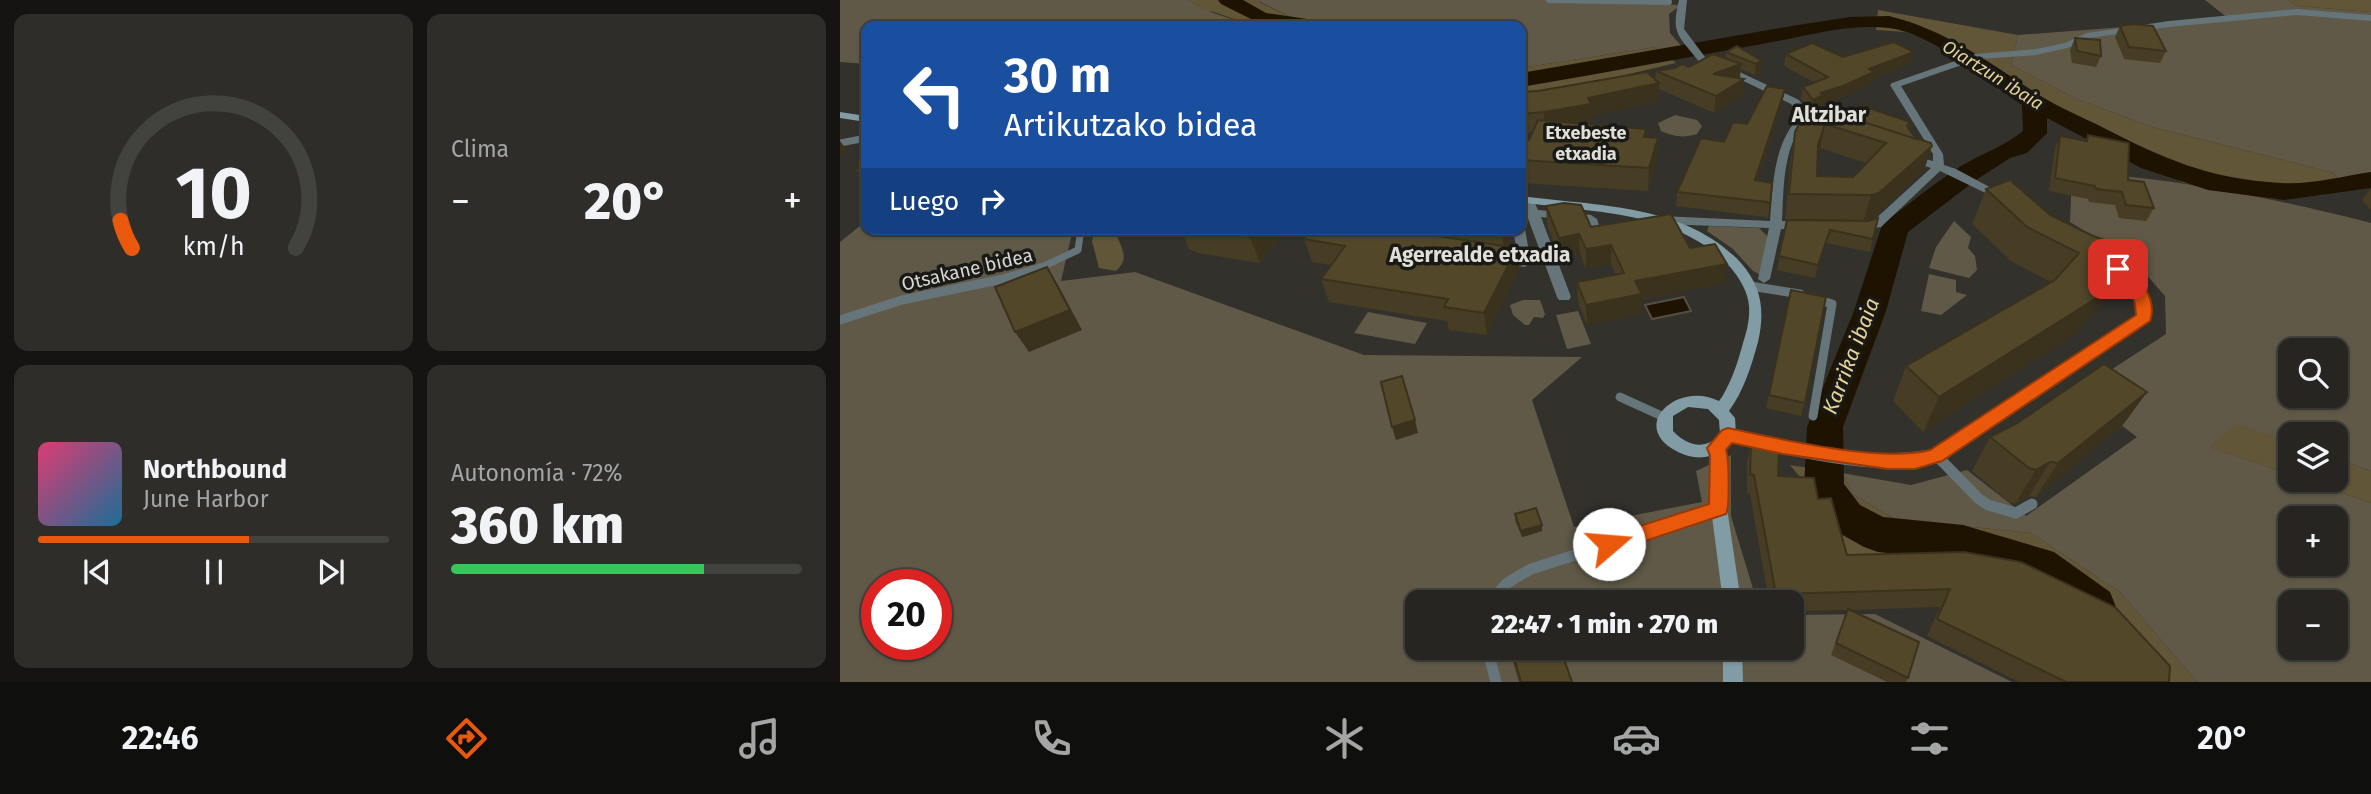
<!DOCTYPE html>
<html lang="es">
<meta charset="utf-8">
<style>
body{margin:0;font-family:"Fira Sans",sans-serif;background:#2e2d2a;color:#f1f3f6;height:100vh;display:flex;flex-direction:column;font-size:26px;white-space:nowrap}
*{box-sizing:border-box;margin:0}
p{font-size:23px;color:#a4a5a5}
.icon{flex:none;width:38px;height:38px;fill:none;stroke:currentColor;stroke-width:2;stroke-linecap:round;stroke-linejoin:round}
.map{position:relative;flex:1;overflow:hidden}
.sheet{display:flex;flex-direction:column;gap:14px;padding:14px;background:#151412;width:840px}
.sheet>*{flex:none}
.guide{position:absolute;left:21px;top:21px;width:665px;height:214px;border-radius:14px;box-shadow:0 2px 5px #0004,0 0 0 2px #42423f;background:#1a4fa0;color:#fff;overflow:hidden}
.fabs{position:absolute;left:1438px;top:338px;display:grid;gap:14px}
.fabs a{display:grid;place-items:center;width:70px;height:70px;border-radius:14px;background:#262521;box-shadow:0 2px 5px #0004,0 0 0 2px #42423f;font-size:35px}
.speed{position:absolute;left:21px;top:569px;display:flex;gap:14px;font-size:35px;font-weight:700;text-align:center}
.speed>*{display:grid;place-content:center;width:91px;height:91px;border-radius:50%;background:#262521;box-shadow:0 2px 5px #0004,0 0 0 2px #42423f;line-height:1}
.speed .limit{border:10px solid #d22;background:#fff;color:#111}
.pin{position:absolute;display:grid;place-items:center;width:60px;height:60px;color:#fff;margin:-30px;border-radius:14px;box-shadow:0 4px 10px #0006}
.me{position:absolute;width:77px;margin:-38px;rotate:72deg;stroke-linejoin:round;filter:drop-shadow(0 0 5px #0008)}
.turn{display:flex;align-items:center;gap:24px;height:147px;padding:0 28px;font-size:32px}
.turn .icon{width:91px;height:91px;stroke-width:2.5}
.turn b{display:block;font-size:49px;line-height:60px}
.then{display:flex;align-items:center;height:66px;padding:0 28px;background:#0003;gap:14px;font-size:26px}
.big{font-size:52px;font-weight:800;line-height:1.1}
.sheet .widget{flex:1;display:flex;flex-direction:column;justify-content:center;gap:10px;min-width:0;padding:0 24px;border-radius:14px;background:#2e2d2a}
.sheet .dial{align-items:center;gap:0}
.dial svg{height:182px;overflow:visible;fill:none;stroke:#42423f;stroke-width:7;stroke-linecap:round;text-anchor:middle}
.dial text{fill:#f1f3f6;stroke:none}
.song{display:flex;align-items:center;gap:21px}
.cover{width:84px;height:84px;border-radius:10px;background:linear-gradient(135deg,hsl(340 70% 55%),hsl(200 70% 35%))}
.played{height:7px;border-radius:4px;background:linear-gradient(90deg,#ea580c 60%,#42423f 60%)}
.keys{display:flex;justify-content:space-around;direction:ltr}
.heat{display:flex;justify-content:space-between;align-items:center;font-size:38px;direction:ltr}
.charge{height:10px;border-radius:5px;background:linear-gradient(90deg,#34c759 72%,#42423f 0)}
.sheet .tiles{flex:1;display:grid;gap:14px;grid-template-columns:repeat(2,1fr)}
.trip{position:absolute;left:565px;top:590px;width:399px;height:70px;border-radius:14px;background:#262521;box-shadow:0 2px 5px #0004,0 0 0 2px #42423f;font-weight:800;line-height:70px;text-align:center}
.dock{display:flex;height:112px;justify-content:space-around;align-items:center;background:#0f0f0d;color:#a4a5a5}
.dock .icon{width:49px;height:49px}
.dock .active{color:#ea580c}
.dock b{font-size:32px;color:#f1f3f6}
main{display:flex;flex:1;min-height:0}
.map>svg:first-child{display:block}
</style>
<main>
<section class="sheet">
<div class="tiles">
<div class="widget dial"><svg viewBox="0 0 100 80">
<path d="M14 69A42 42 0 1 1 86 69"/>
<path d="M14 69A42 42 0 0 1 9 57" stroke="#ea580c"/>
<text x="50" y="56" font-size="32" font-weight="700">10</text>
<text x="50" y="72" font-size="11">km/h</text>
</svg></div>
<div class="widget"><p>Clima</p>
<div class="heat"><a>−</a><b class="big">20°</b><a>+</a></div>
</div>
<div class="widget">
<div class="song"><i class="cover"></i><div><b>Northbound</b><p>June Harbor</p></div></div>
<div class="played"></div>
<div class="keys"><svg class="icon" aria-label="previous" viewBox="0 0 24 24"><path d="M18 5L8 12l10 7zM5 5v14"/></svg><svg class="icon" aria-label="pause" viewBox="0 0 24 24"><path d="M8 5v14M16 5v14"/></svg><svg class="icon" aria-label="next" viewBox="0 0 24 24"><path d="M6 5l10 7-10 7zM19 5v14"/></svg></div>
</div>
<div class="widget"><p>Autonomía · 72%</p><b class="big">360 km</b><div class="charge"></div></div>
</div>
</section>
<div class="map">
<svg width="1531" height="682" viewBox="0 0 1531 682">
<rect width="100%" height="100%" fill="#32312c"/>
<g fill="#605947" fill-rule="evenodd">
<path d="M 0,0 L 349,0 C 367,14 392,18 414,26 L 26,26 L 26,64 L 0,62 Z"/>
<path d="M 421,0 L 711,0 L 841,5 L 829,14 L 830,33 L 844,49 L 823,53 L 816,47 L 681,68 L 681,26 L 491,26 L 455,19 L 418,1 Z"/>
<path d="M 1365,0 L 1447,0 L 1458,6 L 1531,12 L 1531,184 L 1504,188 L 1494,173 L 1312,127 L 1237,99 L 1171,65 L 1178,35 L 1389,19 Z"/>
<path d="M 835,115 L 857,120 L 862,126 L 857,134 C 844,138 834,137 821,131 L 818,123 Z"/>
<path d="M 1284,176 C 1368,185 1449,202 1531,223 L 1531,471 L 1496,458 L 1496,434 L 1451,434 L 1451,443 L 1396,425 L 1370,447 L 1451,475 L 1451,480 L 1463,480 L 1531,503 L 1531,682 L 1357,682 L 1280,592 L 1191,533 L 1055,519 L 1014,495 L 1002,473 L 1071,485 L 1127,470 L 1186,516 L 1297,437 L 1237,392 L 1326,334 L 1325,296 L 1296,263 L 1230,222 L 1232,177 ZM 1451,350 L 1496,350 L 1496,396 L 1451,396 ZM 1451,518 L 1496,518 L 1496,564 L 1451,564 ZM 1451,602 L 1496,602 L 1496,648 L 1451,648 Z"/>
<path d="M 26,221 L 26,229 L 233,229 L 221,281 L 295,272 L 524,355 L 742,357 L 692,400 L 734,527 L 862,502 L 856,471 L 891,455 L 891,516 L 917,602 L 578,602 L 578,648 L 952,648 L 952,615 L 1035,614 L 1172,682 L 0,682 L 0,242 ZM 37,584 L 96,584 L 96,644 L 37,644 Z"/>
<path d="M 1114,221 L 1131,237 L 1128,248 L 1135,256 L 1137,270 L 1129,278 L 1089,268 L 1096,247 Z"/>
<path d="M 869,226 L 919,228 L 928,237 L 921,275 L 913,271 L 893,249 L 867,231 Z"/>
<path d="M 1089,274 L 1116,280 L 1116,292 L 1127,295 L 1101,315 L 1081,311 Z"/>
<path d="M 683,300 L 700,300 L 705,314 L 703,318 L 694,317 L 689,325 L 685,325 L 673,315 L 670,305 Z"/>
<path d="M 738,311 L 751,344 L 727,349 L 716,315 Z"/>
<path d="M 528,312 L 587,323 L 575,344 L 514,333 Z"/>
</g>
<g fill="#625639">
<path d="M 349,0 L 421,0 L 419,2 L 455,19 L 491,26 L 414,26 L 374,12 L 363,10 Z"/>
<path d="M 1447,0 L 1531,0 L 1531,12 L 1458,6 Z"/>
<path d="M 1038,10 L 1178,35 L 1171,65 L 1237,99 L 1312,127 L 1494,173 L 1504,188 L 1434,199 L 1344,183 L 1207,116 L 1089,40 L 1065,32 L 1036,30 Z"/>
<path d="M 816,47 L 836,63 L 738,86 L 681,93 L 681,68 Z"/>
<path d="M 255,229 L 276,229 C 277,245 293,256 276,271 L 259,268 L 252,241 Z"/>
<path d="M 1396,424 L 1451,443 L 1451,475 L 1369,447 Z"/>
<path d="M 1496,458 L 1531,471 L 1531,503 L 1463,480 L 1496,480 Z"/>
<path d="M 950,465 L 1002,473 L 1014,495 L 1055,519 L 1191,533 L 1280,592 L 1357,682 L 1318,682 L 1008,566 L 984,506 Z"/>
</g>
<path fill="#1e1300" stroke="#564e40" stroke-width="2" d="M 844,297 L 851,311 L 812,319 L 805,305 Z"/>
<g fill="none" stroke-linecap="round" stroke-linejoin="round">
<g fill="#1e1300" fill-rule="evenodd">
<path d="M 378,0 L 403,0 L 426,13 L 474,20 L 481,22 L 484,26 L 421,24 L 381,4 Z"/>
<path d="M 1049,16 C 1106,30 1150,63 1199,95 C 1218,107 1240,116 1260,126 C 1324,159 1369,179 1441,183 C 1470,185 1503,176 1531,172 L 1531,188 L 1444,200 L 1368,190 L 1301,168 L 1207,118 L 1207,133 L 1187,153 L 1170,158 L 1136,180 L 1068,232 L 1046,311 L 1003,427 L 1004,484 L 1020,505 L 1043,517 L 1123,525 L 1214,552 L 1270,592 L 1276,607 L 1270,622 L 1254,628 L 1238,622 L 1186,580 L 1123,561 L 1038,552 L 1024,547 L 992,529 L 970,500 L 964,488 L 967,427 L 1014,311 L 1041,228 L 1045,222 C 1070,203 1095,183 1121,166 C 1141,154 1165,146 1183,131 L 1182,105 C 1145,80 1094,34 1049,28 C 1008,23 962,37 922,44 C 842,58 761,74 681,87 L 681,73 L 958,25 L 1010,17 Z"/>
</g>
<path stroke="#65757a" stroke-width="6" d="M 709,0 L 829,2"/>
<g stroke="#65757a" stroke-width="7">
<path d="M 0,143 L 26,138"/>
<path d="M 200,268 L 238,250 L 241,229"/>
</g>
<g stroke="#65757a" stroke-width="9">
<path d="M 910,286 L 960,294"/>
<path d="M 973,298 L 992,304 L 973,416"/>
<path d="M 0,320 L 62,300 L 163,279 L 204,267"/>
<path d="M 780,397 L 824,417"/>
</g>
<g stroke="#65757a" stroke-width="11">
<path d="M 1096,455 L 1139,499 L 1148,505 L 1176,513 L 1192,504"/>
<path d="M 650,602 L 667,583 L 691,569 L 879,509"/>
<path d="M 647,648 L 656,682"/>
</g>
<g fill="#65757a" fill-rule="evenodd">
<path d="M 839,0 L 847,0 L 844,29 L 868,61 L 866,63 L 860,63 C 840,36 830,36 839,0 Z"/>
<path d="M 1457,9 L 1531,15 L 1531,21 L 1457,15 L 1329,27 L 1249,38 L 1231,47 L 1196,55 L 1139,59 L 1061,86 L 1103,154 L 1104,165 L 1116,169 L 1170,198 L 1164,201 L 1160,200 L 1100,171 L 1041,227 L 1017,231 L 1011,227 L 1013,224 L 1033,221 L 1091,168 L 1066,160 L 1066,156 L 1070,155 L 1093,161 L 1093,154 L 1050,85 L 1052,83 L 1135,54 L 1196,49 L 1225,43 L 1247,33 L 1329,21 Z"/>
<path d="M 881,66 L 887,66 L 959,100 L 969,114 L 984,125 L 979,128 L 966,121 C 942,147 944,189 942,221 L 962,222 L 968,226 L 962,230 L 941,229 L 930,279 L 924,283 L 918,279 L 929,228 L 821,224 L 815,220 L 821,216 L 930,221 C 933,184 933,144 960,116 L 951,104 L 881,70 Z"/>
<path d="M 689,198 L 693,199 L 698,210 L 751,215 L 757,219 L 762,235 L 756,239 L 750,235 L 746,222 L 701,217 L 731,297 L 729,300 L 719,300 L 717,297 L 686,213 L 683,201 Z"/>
<path d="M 681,226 L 685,229 L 691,263 L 685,267 L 658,263 L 656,260 L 658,257 L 678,258 L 673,229 L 681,229 Z"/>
<path d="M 1271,259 C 1292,267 1316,297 1309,320 L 1102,460 C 1038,481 951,455 888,441 L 882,439 L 880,435 L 882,431 L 888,429 C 954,443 1024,462 1092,449 L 1297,315 C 1295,285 1282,283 1265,263 Z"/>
</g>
<g fill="#819ca4" fill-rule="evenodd">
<path d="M 0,112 L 26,116 L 26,122 L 0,118 Z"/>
<path d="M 681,196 C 755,206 846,203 901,263 C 922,287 925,311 918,342 C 911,367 904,390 889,411 L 895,418 L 896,435 L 884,449 L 887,508 L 901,602 L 883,602 L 871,508 L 870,456 C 859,459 848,457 838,452 C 787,427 837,380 879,401 L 882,397 C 892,380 898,362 903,343 C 907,331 910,318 909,306 C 908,292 900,279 891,268 C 839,210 752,213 681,202 ZM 848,407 L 868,409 L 879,420 L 880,434 C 866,451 847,446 833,431 L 833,416 Z"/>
<path d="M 883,648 L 902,648 L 903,682 L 883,682 Z"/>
</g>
</g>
<g fill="#473d24" fill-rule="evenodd">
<path d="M 1280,26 L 1326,51 L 1320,63 L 1284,59 L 1275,37 Z"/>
<path d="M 1235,38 L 1261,56 L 1256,67 L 1232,63 L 1230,50 Z"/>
<path d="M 886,52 L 922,61 L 921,72 L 915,75 L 901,69 L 900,79 L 904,79 L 902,96 L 874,113 L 819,89 L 819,101 L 751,116 L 751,122 L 741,124 L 806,137 L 818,138 L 817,160 L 808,191 L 681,183 L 681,139 L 689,140 L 693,132 L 681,133 L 681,92 L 815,79 L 816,71 L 849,67 L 885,58 Z"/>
<path d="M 1074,52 L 1070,64 L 1033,79 L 1031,84 L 1001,98 L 983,103 L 983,107 L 980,108 L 1008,117 L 1070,122 L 1069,128 L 1076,139 L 1092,146 L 1084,170 L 1032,219 L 1024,220 L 945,219 L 951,156 L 955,132 L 967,107 L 961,99 L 963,87 L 974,82 L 944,66 L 946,54 L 1003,57 ZM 980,148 L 1026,163 L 1013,177 L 977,176 L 978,156 Z"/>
<path d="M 26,83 L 26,94 L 21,86 Z"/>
<path d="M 945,89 L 942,103 L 917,181 L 930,204 L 928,219 L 925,217 L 836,206 L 837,192 L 884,142 L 907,124 Z"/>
<path d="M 1248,135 L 1314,208 L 1306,221 L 1279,218 L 1275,205 L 1249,202 L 1248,199 L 1209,191 L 1215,148 L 1220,136 L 1245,141 Z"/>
<path d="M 26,159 L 26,181 L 24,181 L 15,168 Z"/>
<path d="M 1170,180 L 1277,286 L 1235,334 L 1083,432 L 1053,401 L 1066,366 L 1211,282 L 1172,262 L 1132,224 L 1146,189 Z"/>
<path d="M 1531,189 L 1531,210 L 1522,200 Z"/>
<path d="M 706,206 L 751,227 L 850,248 L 885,283 L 801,300 L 801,314 L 747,325 L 738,302 L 737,282 L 776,275 L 771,264 L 746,269 L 740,254 L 719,257 L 707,225 Z"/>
<path d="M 947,220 L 1033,239 L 1030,252 L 986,243 L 975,278 L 937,270 Z"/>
<path d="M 341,229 L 447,229 L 420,263 L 358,253 L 349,249 Z"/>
<path d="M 596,229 L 671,229 L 672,238 L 668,246 L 677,248 L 679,270 L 647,335 L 609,330 L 607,321 L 489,302 L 481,279 L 491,265 L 472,262 L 464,239 L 556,230 L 597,236 Z"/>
<path d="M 951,290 L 965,403 L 961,416 L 926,408 Z"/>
<path d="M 1307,392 L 1282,426 L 1196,497 L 1189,496 L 1175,504 L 1169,502 L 1132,471 L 1150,437 Z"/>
<path d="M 911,443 L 938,476 L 978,499 L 1007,555 L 1124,552 L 1329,682 L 1179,682 L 1087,636 L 1100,607 L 1010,610 L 1068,678 L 1066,682 L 1047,682 L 991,655 L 1008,610 L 952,611 L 952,602 L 929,602 L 910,494 L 907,493 L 907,462 Z"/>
<path d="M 675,514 L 702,531 L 682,537 L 675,521 Z"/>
<path d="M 669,648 L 720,648 L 732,682 L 679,682 Z"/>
</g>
<g fill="#3a321d">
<path d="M 1074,52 L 1070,64 L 1033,79 L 1031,84 L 1001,98 L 983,103 L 983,107 L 971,112 L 973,100 L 980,93 L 1029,69 Z"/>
<path d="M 922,61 L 921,72 L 915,75 L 916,64 Z"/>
<path d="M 901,64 L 899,80 L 873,74 Z"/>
<path d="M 904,79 L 902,96 L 874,113 L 876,96 Z"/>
<path d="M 819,83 L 819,101 L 751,116 L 751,122 L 705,131 L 704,112 L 748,98 Z"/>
<path d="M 945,89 L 942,103 L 912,195 L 915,180 Z"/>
<path d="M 985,124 L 980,148 L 973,170 L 978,145 Z"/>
<path d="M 818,138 L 817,160 L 808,191 L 809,168 Z"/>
<path d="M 0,141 L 8,151 L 0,157 Z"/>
<path d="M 1092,146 L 1084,170 L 1032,219 L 1024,220 L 1031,195 Z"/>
<path d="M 417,229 L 447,229 L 420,263 L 410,237 Z"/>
<path d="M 662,229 L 671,229 L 672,238 L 664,253 Z"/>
<path d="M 990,230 L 986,243 L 975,278 L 978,265 Z"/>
<path d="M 739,234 L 740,254 L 719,257 L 719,238 Z"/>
<path d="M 771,245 L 771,264 L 746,269 L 746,249 Z"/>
<path d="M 677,248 L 679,270 L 647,335 L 644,313 Z"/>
<path d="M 1297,251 L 1277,286 L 1235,334 L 1083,432 L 1099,397 Z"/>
<path d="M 887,264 L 885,283 L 801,300 L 801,314 L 747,325 L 746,305 L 795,281 Z"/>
<path d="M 207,267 L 219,287 L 242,330 L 189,352 L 175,332 Z"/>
<path d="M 1307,392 L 1282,426 L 1196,497 L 1218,463 Z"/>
<path d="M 575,420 L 578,433 L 556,440 L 552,427 Z"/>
<path d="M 1210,462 L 1189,496 L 1175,504 L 1196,470 Z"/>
<path d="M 702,525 L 702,531 L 682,537 L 681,531 Z"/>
</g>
<g fill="#53472a" stroke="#3a321d" stroke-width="2" fill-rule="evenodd">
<path d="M 1293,24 L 1313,26 L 1326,51 L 1289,47 L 1280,26 Z"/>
<path d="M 1235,38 L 1260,40 L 1261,56 L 1237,51 Z"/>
<path d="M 1054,42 L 1074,52 L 1029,69 L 1034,72 L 1003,86 L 980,93 L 985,94 L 973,100 L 963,87 L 988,77 L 946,54 L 972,43 L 1003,57 Z"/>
<path d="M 897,46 L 922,61 L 916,64 L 886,52 Z"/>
<path d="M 873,54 L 901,64 L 873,74 L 904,79 L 876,96 L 816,71 L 835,68 L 842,64 L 849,67 Z"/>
<path d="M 807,72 L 819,83 L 748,98 L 751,104 L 704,112 L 681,114 L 681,92 L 698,91 Z"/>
<path d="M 927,86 L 945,89 L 915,180 L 932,183 L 930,204 L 927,202 L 837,192 L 861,138 L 884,142 L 893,122 L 907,124 Z"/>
<path d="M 969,104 L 1091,143 L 1092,146 L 1039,193 L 1031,195 L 949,194 L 955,132 ZM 985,124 L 1046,143 L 1013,177 L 977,176 L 978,145 Z"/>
<path d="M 1020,105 L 1070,122 L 1067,126 L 1076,139 L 1008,117 Z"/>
<path d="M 698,120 L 806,129 L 804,137 L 818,138 L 809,168 L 681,160 L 681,139 L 689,140 Z"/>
<path d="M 1248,135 L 1289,143 L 1288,180 L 1304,182 L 1314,208 L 1286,205 L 1282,192 L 1256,189 L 1255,186 L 1215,178 L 1220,136 L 1247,141 Z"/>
<path d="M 26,159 L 26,168 L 15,168 Z"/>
<path d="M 1170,180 L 1210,215 L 1253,236 L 1297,251 L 1255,299 L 1099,397 L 1066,366 L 1215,280 L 1239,253 L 1187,227 L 1146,189 Z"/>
<path d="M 724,203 L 741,205 L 751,227 L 831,214 L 850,248 L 875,244 L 887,264 L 795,281 L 802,294 L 746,305 L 737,282 L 784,273 L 771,245 L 746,249 L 739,234 L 719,238 L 706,206 Z"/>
<path d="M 1038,218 L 1033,239 L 990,230 L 978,265 L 939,256 L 947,220 L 1028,221 Z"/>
<path d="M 354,229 L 417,229 L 410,237 Z"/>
<path d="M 472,229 L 551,229 L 677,248 L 644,313 L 604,307 L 608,299 L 481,279 L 505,246 L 464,239 Z"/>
<path d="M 207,267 L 230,310 L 175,332 L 155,287 Z"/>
<path d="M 951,290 L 986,297 L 965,403 L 929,395 Z"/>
<path d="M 1264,364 L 1307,392 L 1218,463 L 1210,462 L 1196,470 L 1189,468 L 1150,437 L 1176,424 Z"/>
<path d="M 562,376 L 575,420 L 552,427 L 541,382 Z"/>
<path d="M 911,443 L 939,446 L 938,476 L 974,478 L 978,499 L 991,498 L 1007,555 L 1124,552 L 1181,562 L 1275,607 L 1330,666 L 1329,682 L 1226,682 L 1097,619 L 1110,589 L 936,594 L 914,475 L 910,474 Z"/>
<path d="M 696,508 L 702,525 L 681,531 L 675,514 Z"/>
<path d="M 702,596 L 704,602 L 684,602 Z"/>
<path d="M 1008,609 L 1079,642 L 1068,678 L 996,643 Z"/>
<path d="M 671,648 L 720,648 L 732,682 L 681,682 Z"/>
</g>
<path fill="#ea580c" stroke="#983908" stroke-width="2" d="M 1278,264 C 1298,270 1318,300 1310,321 L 1102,461 L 1075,469 L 1048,469 L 943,454 L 892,443 L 886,450 C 889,458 890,507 886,514 L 769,553 L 762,550 L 760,544 L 762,538 L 869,504 L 870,456 L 867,448 L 882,430 L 888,428 C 941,439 1041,463 1090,450 L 1296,315 C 1295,289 1285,286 1271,269 Z"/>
<g text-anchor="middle" stroke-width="7" stroke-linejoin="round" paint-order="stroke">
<g font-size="18" font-style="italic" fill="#e7d198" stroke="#191916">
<text transform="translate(1153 75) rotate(32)" y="6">Oiartzun ibaia</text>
</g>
<g font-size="18" font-weight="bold" fill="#e1ded8" stroke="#191916">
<text x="746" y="139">Etxebeste<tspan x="746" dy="21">etxadia</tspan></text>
</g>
<g font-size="19" fill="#d9d7d5" stroke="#191916">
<text transform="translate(127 269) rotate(-13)" y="7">Otsakane bidea</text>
</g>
<g font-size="21" font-weight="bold" fill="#e1ded8" stroke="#191916">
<text x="989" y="122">Altzibar</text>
</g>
<g font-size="21" font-weight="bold" fill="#e1ded8" stroke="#191916">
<text x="640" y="262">Agerrealde etxadia</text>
</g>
<g font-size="21" font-style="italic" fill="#e7d198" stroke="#191916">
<text transform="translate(1011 356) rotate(-69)" y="7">Karrika ibaia</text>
</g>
</g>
</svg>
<div class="fabs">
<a><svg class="icon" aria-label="search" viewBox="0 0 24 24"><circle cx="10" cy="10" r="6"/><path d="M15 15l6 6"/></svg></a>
<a><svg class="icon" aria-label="layers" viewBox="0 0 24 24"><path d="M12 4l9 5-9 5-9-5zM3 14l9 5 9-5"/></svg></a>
<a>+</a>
<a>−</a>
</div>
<div class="speed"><div class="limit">20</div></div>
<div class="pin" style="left:1278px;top:269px;background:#d93025"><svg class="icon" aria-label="arrive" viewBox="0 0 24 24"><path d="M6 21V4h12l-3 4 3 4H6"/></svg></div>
<svg class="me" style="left:769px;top:544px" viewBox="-20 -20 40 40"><circle r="19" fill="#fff"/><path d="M0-13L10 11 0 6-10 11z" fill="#ea580c"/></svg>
<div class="trip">22:47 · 1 min · 270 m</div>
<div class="guide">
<div class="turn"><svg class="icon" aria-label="left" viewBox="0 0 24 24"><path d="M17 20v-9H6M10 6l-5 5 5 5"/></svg><div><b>30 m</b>Artikutzako bidea</div></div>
<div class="then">Luego<svg class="icon" aria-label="right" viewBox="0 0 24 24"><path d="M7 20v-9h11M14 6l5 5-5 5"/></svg></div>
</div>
</div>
</main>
<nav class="dock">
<b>22:46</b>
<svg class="icon active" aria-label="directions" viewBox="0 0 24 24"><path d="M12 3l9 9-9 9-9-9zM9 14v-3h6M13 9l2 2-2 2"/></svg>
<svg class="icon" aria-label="music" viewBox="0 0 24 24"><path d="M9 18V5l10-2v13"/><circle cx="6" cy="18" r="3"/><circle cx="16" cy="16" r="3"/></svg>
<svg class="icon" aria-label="phone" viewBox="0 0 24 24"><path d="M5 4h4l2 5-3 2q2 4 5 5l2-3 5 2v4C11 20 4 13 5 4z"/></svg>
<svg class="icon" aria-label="climate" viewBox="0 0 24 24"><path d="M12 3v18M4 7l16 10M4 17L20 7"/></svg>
<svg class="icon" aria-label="car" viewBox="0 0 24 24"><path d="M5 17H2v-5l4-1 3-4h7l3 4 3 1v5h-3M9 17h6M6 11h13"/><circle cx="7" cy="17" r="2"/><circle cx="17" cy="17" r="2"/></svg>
<svg class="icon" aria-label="filters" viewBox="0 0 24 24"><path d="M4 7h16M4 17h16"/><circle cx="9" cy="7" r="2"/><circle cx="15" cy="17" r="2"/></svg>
<b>20°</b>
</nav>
